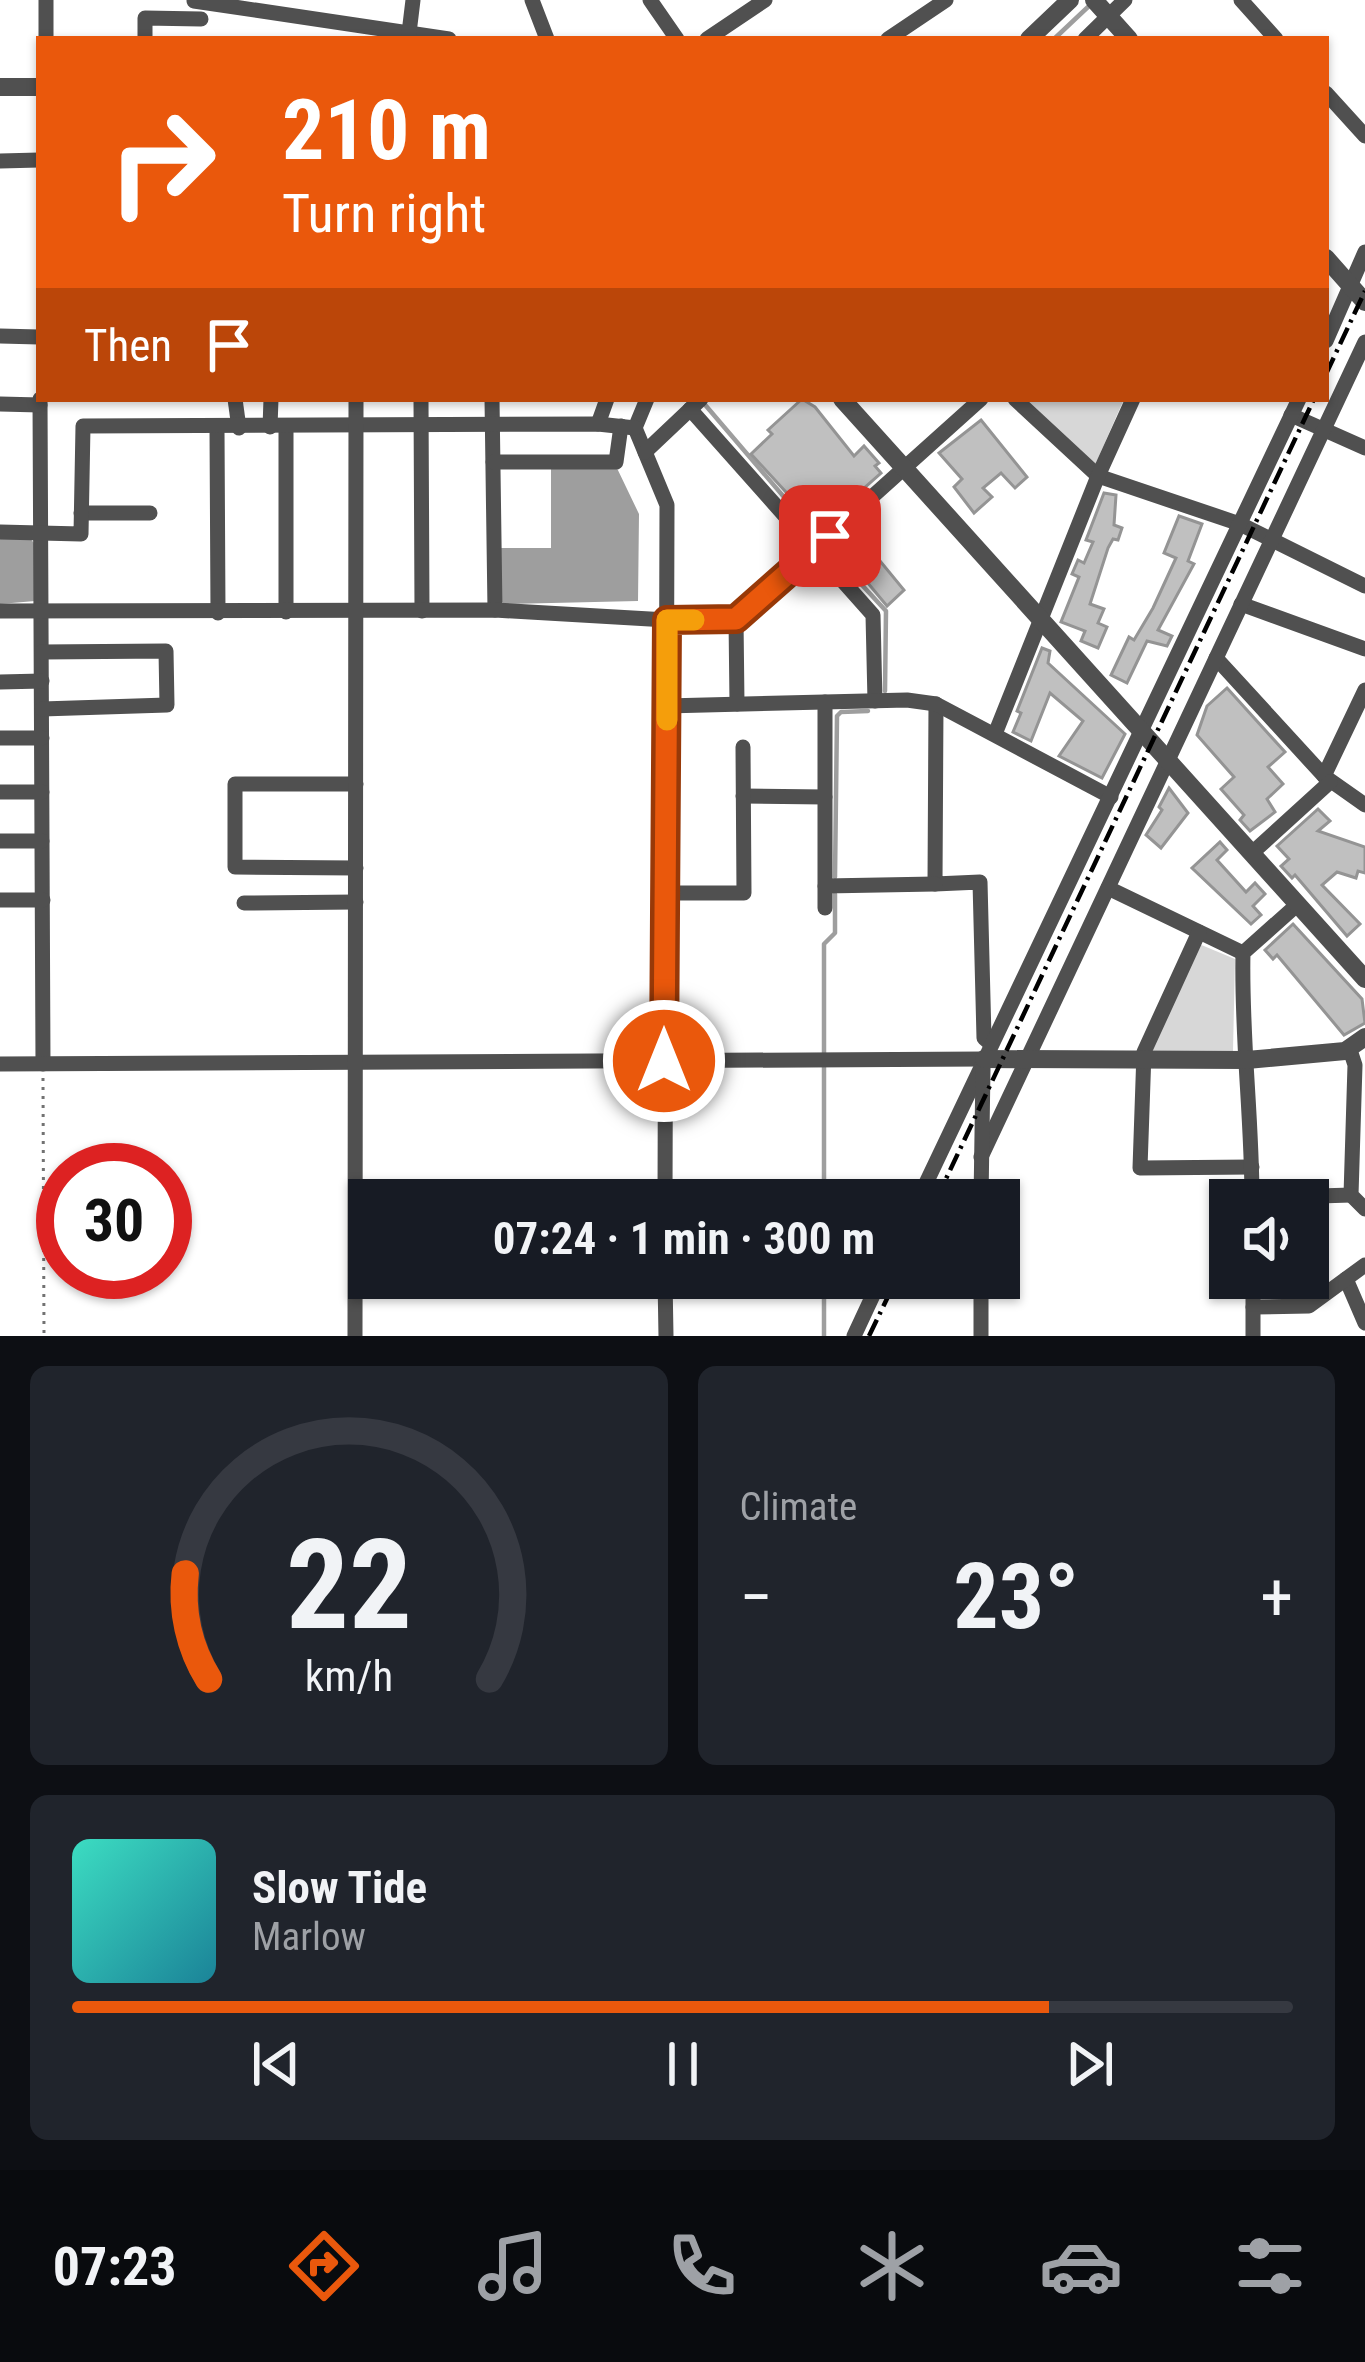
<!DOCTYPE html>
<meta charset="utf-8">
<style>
body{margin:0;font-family:"Roboto Condensed",sans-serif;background:#20242c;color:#f1f3f6;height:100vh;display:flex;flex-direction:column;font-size:45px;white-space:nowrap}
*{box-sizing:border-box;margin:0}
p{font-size:39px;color:#9ea1a6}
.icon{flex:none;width:66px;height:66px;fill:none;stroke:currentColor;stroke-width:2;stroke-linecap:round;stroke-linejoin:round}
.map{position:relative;height:1336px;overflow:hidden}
.details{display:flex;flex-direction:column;gap:30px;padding:30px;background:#0d0f14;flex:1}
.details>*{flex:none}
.banner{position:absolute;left:36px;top:36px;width:1293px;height:366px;border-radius:0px;box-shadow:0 3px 9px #0004;background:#ea580c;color:#fff;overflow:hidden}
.buttons{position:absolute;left:1209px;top:1179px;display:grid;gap:24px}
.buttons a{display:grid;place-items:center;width:120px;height:120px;border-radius:0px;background:#171b24;box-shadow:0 3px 9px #0004;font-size:60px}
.speed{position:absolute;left:36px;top:1143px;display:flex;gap:24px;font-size:60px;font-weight:700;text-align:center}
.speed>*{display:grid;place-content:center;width:156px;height:156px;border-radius:50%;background:#171b24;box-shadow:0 3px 9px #0004;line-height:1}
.speed .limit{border:18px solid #d22;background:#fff;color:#111}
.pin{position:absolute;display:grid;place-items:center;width:102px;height:102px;color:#fff;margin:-51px;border-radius:24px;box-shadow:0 6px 18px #0006}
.me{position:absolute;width:132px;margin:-66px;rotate:0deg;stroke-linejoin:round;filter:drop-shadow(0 0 9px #0008)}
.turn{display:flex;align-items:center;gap:42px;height:252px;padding:0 48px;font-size:54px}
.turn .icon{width:156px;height:156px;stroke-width:2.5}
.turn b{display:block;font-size:84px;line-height:102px}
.then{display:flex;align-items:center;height:114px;padding:0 48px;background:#0003;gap:24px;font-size:45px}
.big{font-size:90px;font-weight:700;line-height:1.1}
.details .widget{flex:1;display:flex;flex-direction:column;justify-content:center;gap:18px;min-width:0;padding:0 42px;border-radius:18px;background:#20242c}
.details .dial{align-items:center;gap:0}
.dial svg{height:312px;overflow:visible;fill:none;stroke:#363941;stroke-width:7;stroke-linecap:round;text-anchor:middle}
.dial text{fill:#f1f3f6;stroke:none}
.song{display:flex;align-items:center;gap:36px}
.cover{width:144px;height:144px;border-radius:18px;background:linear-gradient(135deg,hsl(170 70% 55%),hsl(190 70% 35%))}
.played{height:12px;border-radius:6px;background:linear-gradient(90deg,#ea580c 80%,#363941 80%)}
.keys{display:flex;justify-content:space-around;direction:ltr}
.heat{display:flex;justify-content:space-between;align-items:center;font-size:66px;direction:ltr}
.details .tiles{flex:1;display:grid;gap:30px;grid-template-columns:1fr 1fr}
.widget:last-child{grid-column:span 2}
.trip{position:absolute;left:348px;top:1179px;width:672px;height:120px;border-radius:0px;background:#171b24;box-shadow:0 3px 9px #0004;font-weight:700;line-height:120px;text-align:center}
.tabs{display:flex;height:192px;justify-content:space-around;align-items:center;background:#090b0e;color:#9ea1a6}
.tabs .icon{width:84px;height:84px}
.tabs .on{color:#ea580c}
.tabs b{font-size:54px;color:#f1f3f6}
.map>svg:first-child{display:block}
</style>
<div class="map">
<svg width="1365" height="1336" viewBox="0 0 1365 1336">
<rect width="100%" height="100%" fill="#fff"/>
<g fill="#d7d7d7">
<path d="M 1024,399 L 1124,399 L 1095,465 Z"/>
<path d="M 1199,944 L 1235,959 L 1233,1051 L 1152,1051 Z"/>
</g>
<g fill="#9e9e9e">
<path d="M 551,464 L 615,464 L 639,514 L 638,601 L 504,604 L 499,599 L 498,548 L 551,548 Z"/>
<path d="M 29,537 L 34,543 L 35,601 L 0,604 L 0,538 Z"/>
</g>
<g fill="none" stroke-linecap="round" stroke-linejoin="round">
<g stroke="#9e9e9e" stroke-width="4.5">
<path d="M 1054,39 L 1089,6"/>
<path d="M 701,400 L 819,538"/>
<path d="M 826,546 L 886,611 L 885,691"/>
<path d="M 835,877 L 837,716 L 841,712 L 868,711"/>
<path d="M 824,1200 L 824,944 L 835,933 L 835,894"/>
<path d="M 824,1278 L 824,1336"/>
</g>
</g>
<g fill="#c0c0c0" stroke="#949494" stroke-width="3">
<path d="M 802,399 L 815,407 L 854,456 L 864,446 L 879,463 L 875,466 L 881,473 L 819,528 L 751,454 L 772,434 L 768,430 Z"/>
<path d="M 981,420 L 1027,477 L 1015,488 L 1001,473 L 983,488 L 992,497 L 974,513 L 954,487 L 962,479 L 939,453 Z"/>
<path d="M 1104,493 L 1116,495 L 1114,525 L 1122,528 L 1118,540 L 1113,539 L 1108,548 L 1090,604 L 1104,609 L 1098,623 L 1107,627 L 1098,648 L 1081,641 L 1085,631 L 1061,622 L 1079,577 L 1072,574 L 1078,560 L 1084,563 L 1093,542 L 1086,540 Z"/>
<path d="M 1179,516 L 1202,524 L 1188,561 L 1194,564 L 1158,630 L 1172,636 L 1167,646 L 1147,641 L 1127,683 L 1111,675 L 1129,637 L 1134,640 L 1153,608 L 1176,558 L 1164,553 Z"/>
<path d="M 857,533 L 904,590 L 887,606 L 842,552 Z"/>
<path d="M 1042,648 L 1050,651 L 1048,663 L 1125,734 L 1102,778 L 1059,756 L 1083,721 L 1050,693 L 1031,741 L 1013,732 L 1021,713 L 1017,711 Z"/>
<path d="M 1227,688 L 1285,752 L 1268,767 L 1283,784 L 1267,799 L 1275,812 L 1250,831 L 1240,820 L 1244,815 L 1221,789 L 1234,777 L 1197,735 L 1207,706 Z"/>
<path d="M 1169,788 L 1188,813 L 1161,848 L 1146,835 L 1162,810 L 1159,807 Z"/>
<path d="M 1318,809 L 1330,821 L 1318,831 L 1365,847 L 1365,873 L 1358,871 L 1356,878 L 1337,872 L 1322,885 L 1360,924 L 1347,936 L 1295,875 L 1292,878 L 1281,866 L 1289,859 L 1277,846 Z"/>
<path d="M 1220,842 L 1227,850 L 1217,860 L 1246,892 L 1255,883 L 1265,894 L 1253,906 L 1261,915 L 1251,924 L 1192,868 Z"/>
<path d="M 1293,924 L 1362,999 L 1365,1023 L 1344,1035 L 1277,955 L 1273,959 L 1265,950 Z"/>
</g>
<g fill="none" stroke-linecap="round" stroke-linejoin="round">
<path stroke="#727272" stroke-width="3" stroke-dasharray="3 6" stroke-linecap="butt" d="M 43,1078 L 44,1336"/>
<g stroke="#505050" stroke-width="15">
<path d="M 532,0 L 547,39"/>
<path d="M 650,0 L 677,39"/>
<path d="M 1241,0 L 1276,39"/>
<path d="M 194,1 L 449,39"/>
<path d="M 409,33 L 413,0"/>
<path d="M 46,39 L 46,0"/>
<path d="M 145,39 L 145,18 L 201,19"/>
<path d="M 707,39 L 765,0"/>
<path d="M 888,39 L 946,0"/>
<path d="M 1085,39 L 1125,0"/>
<path d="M 1326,93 L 1365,136"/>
<path d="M 0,161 L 39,160"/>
<path d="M 0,336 L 39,337"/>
<path d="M 1326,341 L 1365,252"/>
<path d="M 40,399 L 43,1064"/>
<path d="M 235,399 L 239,428"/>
<path d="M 421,399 L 422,611"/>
<path d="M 492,399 L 495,610"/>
<path d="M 647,399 L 635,428 L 667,505 L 665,1200"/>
<path d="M 1015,399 L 1098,476 L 1240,524 L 1365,586"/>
<path d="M 0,404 L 40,405"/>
<path d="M 690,409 L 873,615 L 875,701"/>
<path d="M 1291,415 L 1365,448"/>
<path d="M 598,424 L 607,399"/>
<path d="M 270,427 L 271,399"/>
<path d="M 286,427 L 286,612"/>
<path d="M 217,428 L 218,613"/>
<path d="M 645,452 L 701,399"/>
<path d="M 493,462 L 616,462 L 621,426"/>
<path d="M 81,513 L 150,513"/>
<path d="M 0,532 L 81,534 L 83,426 L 598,424 L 635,428"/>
<path d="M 1241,604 L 1365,649"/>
<path d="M 0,611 L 495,610 L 667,620 L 736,619 L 981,399"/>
<path d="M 736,619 L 737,704"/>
<path d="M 42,652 L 166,651 L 167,705 L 42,709"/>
<path d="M 1216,658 L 1324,776 L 1365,805"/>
<path d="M 0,682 L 42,681"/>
<path d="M 936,704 L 935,884 L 980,882 L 984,1038 L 991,1044"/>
<path d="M 666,706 L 907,700 L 936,704 L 1111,797"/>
<path d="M 995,734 L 1098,476 L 1133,399"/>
<path d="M 0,738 L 42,738"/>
<path d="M 1324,776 L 1365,690"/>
<path d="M 0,792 L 42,792"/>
<path d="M 743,796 L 825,797"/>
<path d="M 0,841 L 42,841"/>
<path d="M 1252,853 L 1330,782"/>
<path d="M 356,868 L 235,867 L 235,784 L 356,784"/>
<path d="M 825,886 L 935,884"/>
<path d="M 1108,888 L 1243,953"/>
<path d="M 666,893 L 744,893 L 743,747"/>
<path d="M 0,900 L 43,900"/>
<path d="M 244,903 L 356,902"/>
<path d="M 825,908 L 825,702"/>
<path d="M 1199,932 L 1144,1052 L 1140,1168 L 1252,1167"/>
<path d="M 1350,1050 L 1355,1065 L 1351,1195 L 1365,1209"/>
<path d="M 0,1064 L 984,1059"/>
<path d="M 981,1157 L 1365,342"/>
<path d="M 1252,1198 L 1351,1195"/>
<path d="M 918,1200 L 1299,399"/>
<path d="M 981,1200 L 983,1068"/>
<path d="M 1252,1200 C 1252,1117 1241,1035 1243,953 L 1298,904"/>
<path d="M 665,1278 L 666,1336"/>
<path d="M 981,1278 L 981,1336"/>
<path d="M 1346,1279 L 1365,1323"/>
<path d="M 1253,1307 L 1309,1306 L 1365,1265"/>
<path d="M 355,1336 L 356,399"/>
<path d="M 854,1336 L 881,1278"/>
<path d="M 1253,1336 L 1253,1278"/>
</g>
<g stroke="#505050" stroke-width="18">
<path d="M 1094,0 L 1129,39"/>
<path d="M 1029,39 L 1070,0"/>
<path d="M 0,87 L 39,87"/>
<path d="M 1326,258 L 1365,302"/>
<path d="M 842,399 L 1365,979"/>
<path d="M 984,1059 L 1247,1060 L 1345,1051 L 1365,1037"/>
</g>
<g stroke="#000" stroke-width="4.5" stroke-dasharray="18 6 3 6" stroke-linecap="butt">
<path d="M 1326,374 L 1365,291"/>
<path d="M 936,1200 L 1314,399"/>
<path d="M 869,1336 L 897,1278"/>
</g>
</g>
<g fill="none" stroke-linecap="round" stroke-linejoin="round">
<defs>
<path id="route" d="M 664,1061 L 667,620 L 736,619 L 830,536"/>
</defs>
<use href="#route" stroke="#983908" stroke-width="30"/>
<use href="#route" stroke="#ea580c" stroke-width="21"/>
<path stroke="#f59e0b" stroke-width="21" d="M 667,720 L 667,620 L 694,620"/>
</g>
</svg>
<div class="buttons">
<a><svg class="icon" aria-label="sound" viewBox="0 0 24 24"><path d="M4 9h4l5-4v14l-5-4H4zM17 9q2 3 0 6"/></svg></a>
</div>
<div class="speed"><div class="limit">30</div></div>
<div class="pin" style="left:830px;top:536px;background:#d93025"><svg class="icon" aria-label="arrive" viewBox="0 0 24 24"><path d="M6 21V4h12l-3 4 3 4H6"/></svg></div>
<svg class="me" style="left:664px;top:1061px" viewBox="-20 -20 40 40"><circle r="17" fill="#ea580c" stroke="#fff" stroke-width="3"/><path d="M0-11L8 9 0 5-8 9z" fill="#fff"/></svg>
<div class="trip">07:24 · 1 min · 300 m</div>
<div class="banner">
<div class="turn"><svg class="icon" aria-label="right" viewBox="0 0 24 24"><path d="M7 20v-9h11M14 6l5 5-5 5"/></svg><div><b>210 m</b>Turn right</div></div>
<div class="then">Then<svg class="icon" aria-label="arrive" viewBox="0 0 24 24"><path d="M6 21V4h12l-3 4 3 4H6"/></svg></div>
</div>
</div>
<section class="details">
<div class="tiles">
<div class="widget dial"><svg viewBox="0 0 100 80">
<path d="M14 69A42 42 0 1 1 86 69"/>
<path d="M14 69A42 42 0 0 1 8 42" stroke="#ea580c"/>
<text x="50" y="56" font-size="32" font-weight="700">22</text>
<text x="50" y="72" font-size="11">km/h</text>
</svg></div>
<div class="widget"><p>Climate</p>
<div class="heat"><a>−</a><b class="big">23°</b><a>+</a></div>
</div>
<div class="widget">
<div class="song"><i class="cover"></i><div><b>Slow Tide</b><p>Marlow</p></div></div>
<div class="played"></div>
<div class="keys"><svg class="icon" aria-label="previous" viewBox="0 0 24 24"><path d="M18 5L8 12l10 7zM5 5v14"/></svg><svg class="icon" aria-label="pause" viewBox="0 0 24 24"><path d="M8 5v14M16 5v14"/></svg><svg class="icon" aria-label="next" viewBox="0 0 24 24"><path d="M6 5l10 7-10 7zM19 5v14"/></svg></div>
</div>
</div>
</section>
<nav class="tabs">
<b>07:23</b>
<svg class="icon on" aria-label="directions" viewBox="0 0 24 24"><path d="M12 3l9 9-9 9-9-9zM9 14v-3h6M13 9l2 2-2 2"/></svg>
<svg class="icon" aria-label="music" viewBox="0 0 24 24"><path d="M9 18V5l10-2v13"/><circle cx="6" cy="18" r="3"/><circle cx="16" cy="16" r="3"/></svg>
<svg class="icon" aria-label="phone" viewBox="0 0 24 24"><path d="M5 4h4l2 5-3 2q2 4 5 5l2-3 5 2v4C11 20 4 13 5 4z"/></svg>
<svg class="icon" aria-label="climate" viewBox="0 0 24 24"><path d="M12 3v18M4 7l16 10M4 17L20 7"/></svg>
<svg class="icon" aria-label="car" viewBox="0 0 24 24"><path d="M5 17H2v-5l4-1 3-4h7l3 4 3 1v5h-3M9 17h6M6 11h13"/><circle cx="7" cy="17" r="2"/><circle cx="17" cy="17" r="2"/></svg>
<svg class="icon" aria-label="filters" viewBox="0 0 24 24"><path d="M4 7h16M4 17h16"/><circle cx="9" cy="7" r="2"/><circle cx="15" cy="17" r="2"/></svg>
</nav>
